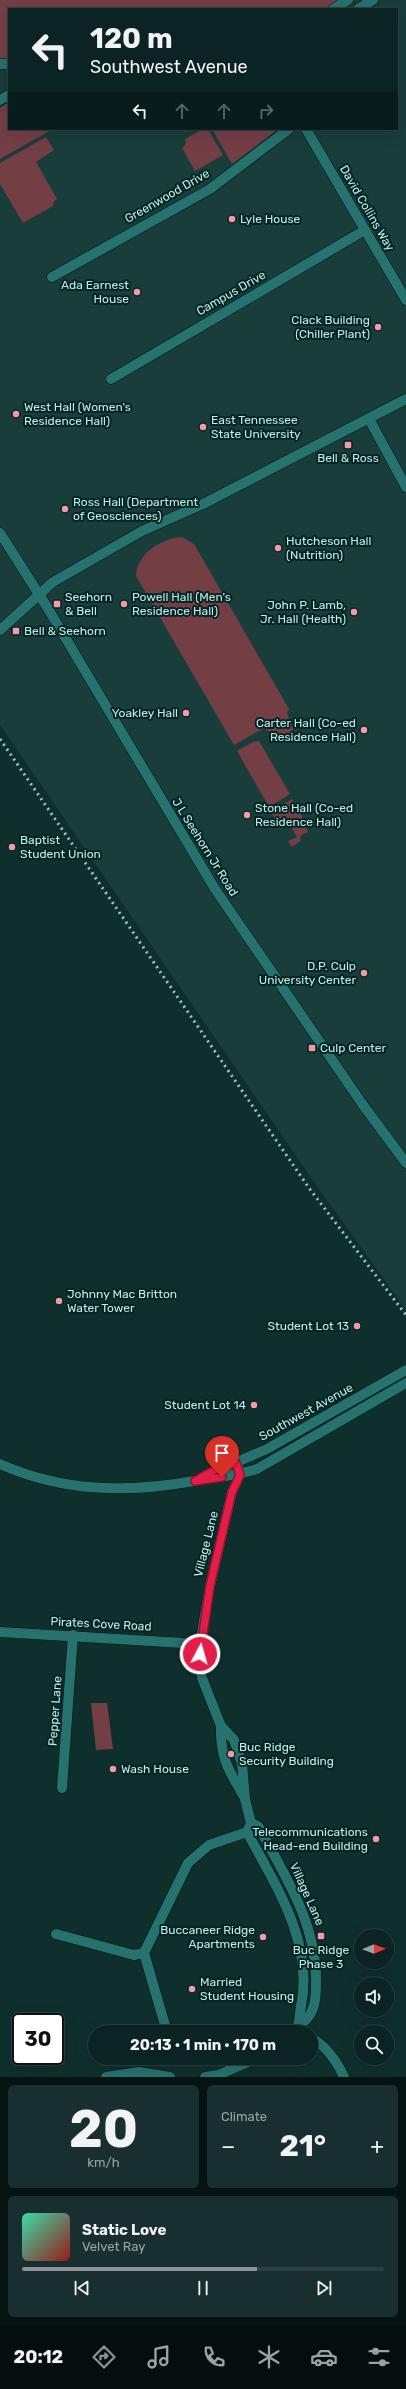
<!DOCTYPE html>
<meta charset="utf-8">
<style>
body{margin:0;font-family:Rubik,sans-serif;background:#192f2f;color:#f1f3f6;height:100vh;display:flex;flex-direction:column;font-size:15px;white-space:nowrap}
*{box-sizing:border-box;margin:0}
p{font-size:13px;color:#9aa4a5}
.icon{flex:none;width:22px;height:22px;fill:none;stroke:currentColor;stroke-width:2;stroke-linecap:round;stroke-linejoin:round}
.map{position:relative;height:2077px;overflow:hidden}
.sheet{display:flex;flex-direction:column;gap:8px;padding:8px;background:#061313;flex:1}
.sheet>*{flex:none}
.banner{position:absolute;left:8px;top:8px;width:390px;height:122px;border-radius:0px;box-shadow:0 4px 16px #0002,0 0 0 1px #2b4040;background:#0b2322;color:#f1f3f6;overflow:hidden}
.needle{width:26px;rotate:89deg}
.buttons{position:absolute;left:354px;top:1929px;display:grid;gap:8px}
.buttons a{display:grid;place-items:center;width:40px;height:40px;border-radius:50%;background:#0b2322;box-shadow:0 4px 16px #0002,0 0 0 1px #2b4040;font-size:20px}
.speed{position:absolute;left:12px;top:2013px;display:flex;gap:8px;font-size:20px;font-weight:700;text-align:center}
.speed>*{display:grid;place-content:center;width:52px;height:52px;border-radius:50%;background:#0b2322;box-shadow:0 4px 16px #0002,0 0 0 1px #2b4040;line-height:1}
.speed .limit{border:2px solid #111;border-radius:6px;background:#fff;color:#111}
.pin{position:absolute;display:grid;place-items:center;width:34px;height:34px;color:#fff;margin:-41px -17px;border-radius:50% 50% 50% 0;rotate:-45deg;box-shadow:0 0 4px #0007}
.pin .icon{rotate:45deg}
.me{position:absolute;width:44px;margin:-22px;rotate:6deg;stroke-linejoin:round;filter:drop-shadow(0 0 3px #0008)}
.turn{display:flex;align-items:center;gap:14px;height:84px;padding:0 16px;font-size:18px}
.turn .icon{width:52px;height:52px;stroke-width:2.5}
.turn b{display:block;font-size:28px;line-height:34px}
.lanes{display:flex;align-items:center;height:38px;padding:0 16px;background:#0003;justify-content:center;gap:20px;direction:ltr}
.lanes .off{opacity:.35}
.big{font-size:30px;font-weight:700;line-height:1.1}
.sheet .tile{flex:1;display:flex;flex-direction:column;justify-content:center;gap:6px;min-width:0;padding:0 14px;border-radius:6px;background:#192f2f}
.sheet .dial{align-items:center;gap:0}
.dial b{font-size:52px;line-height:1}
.song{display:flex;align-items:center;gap:12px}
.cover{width:48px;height:48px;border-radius:6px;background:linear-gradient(135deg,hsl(160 70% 55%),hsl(0 70% 35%))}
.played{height:4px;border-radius:2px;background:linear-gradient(90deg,#8c9099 65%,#2b4040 65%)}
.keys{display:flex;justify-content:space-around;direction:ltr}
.heat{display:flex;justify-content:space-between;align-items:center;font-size:22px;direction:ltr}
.sheet .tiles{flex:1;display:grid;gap:8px;grid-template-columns:1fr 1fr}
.tile:last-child{grid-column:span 2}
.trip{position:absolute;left:88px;top:2025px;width:230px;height:40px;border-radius:20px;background:#0b2322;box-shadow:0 4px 16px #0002,0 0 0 1px #2b4040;font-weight:700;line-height:40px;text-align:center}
.tabs{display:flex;height:64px;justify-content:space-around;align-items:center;background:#040e0e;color:#9aa4a5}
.tabs .icon{width:28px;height:28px}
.tabs .selected{color:#8c9099}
.tabs b{font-size:18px;color:#f1f3f6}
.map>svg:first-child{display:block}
</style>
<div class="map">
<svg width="406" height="2077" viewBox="0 0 406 2077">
<rect width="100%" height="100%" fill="#0f2f2d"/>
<path fill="#193d3b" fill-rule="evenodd" d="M 0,0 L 406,0 L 406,1310 L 314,1182 L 0,725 ZM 9,9 L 397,9 L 397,129 L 9,129 Z"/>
<g fill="#743e45">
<path d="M 0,0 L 340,0 L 325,9 L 9,9 L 9,61 L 0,60 Z"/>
<path d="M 9,102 L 9,129 L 53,129 L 0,159 L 0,108 Z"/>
<path d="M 203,129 L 208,129 L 223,155 L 195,171 L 182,148 L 186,144 L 185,139 Z"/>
<path d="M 212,129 L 278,129 L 232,164 Z"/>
<path d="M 46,137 L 54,150 L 36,162 L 57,199 L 54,201 L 53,206 L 23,223 L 0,184 L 0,163 Z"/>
<path d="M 182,537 L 194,544 L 289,709 L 287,713 L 293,728 L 290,738 L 281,740 L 264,728 L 234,745 L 136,576 C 137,553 161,539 182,537 Z"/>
<path d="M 259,741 L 290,794 L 269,807 L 237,751 L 253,742 Z"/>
<path d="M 292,799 L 306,823 L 305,825 L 308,832 L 301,835 L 300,841 L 292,847 L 288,841 L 297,837 L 289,823 L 280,827 L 271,812 Z"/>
<path d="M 91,1703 L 107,1703 L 113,1749 L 96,1750 Z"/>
</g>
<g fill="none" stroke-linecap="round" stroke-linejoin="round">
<defs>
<g id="minor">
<path d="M 333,9 L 348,0"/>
<path d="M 358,9 L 373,0"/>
<path d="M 0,64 L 9,64"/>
<path d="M 0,100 L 9,95"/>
<path d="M 306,129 L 406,300"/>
<path d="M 52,277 L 210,189 L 289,129"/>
<path d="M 111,379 L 365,230"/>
<path d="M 369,419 L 406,487"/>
<path d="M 0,533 L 47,607 L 215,889 L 363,1105 L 406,1163"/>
<path d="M 0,630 L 53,582 L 142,531 L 203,504 L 406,399"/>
<path d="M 0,1632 L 200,1644"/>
<path d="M 221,1726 C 220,1757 228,1769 243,1795"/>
<path d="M 62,1788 L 73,1635"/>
<path d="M 251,1823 L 258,1826 C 286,1877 318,1926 316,1985 C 316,2002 314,2016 299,2025"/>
<path d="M 247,1832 C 276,1886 314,1943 301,2006 C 299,2016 301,2024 294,2032"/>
<path d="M 56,1934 L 134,1955 L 144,1953"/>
<path d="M 144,1953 L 188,1863 L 209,1845 L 247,1832 L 251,1823 L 245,1799 L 242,1764 L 234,1740 L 221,1726 L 202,1678 L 200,1664 L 200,1644 L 210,1586 L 232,1492 L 240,1475 L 238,1467"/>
<path d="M 144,1953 L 167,2032"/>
<path d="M 311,2038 C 325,2044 338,2063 344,2077"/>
<path d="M 106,2077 L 139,2072 L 170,2077"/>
<path d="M 205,2077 L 218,2075 L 257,2058"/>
</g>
<g id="tertiary">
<path d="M 0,1464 C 63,1492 128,1493 194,1481 C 215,1477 236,1476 257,1469 L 406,1383"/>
<path d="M 202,1477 L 267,1449 L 406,1370"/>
</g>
</defs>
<use href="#minor" stroke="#071414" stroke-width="11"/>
<use href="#tertiary" stroke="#071414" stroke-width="11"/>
<use href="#minor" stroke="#26726f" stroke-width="10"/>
<use href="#tertiary" stroke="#26726f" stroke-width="10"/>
<path stroke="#9dc7c5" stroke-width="3" stroke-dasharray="2 4" stroke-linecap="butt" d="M 0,739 L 309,1188 L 406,1315"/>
</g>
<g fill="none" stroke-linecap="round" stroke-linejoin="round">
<defs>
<path id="route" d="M 200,1654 L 210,1586 L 232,1492 L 240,1475 L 236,1463 L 220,1467 L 195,1481 L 222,1477"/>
</defs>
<use href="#route" stroke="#92132f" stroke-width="10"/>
<use href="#route" stroke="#e11d48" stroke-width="7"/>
</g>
<g fill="#f49aa5" stroke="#052524" stroke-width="1.5">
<circle cx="232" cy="219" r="4"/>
<circle cx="137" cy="292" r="4"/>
<circle cx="378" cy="327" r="4"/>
<circle cx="16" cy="414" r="4"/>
<circle cx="203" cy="427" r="4"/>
<rect x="344" y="441" width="8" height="8" rx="2"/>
<circle cx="65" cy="509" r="4"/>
<circle cx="278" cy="548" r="4"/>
<rect x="53" y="600" width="8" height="8" rx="2"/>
<circle cx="124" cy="604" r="4"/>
<circle cx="354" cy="612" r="4"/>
<rect x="12" y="627" width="8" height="8" rx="2"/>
<circle cx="186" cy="713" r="4"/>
<circle cx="364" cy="730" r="4"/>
<circle cx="247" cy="815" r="4"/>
<circle cx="12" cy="847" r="4"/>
<circle cx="364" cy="973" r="4"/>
<rect x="308" y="1044" width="8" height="8" rx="2"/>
<circle cx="59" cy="1301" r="4"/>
<circle cx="357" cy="1326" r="4"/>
<circle cx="254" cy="1405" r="4"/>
<circle cx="231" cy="1754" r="4"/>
<circle cx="113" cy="1769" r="4"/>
<circle cx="376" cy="1839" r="4"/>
<rect x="317" y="1932" width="8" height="8" rx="2"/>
<circle cx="263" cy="1937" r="4"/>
<circle cx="192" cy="1989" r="4"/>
</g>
<g text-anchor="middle" stroke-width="4" stroke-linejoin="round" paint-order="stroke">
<g font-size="12" fill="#bfece9" stroke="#052524">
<text transform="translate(167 196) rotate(-30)" y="4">Greenwood Drive</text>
<text transform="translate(367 208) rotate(60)" y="4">David Collins Way</text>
<text transform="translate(231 293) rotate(-30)" y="4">Campus Drive</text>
<text transform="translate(205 847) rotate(58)" y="4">J L Seehorn Jr Road</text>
<text transform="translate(306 1412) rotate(-29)" y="4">Southwest Avenue</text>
<text transform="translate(206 1544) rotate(-76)" y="4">Village Lane</text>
<text transform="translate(101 1624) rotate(3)" y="4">Pirates Cove Road</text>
<text transform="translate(55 1711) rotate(-86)" y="4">Pepper Lane</text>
<text transform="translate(307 1894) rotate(66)" y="4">Village Lane</text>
</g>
<g font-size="12" fill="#bfece9" stroke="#052524" text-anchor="start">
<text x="240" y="223">Lyle House</text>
<text x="129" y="289" text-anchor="end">Ada Earnest<tspan x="129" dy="14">House</tspan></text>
<text x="370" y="324" text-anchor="end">Clack Building<tspan x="370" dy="14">(Chiller Plant)</tspan></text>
<text x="24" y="411">West Hall (Women's<tspan x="24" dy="14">Residence Hall)</tspan></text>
<text x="211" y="424">East Tennessee<tspan x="211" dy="14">State University</tspan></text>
<text x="348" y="462" text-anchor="middle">Bell &amp; Ross</text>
<text x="73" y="506">Ross Hall (Department<tspan x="73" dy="14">of Geosciences)</tspan></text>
<text x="286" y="545">Hutcheson Hall<tspan x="286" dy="14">(Nutrition)</tspan></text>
<text x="65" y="601">Seehorn<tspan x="65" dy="14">&amp; Bell</tspan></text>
<text x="132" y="601">Powell Hall (Men's<tspan x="132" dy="14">Residence Hall)</tspan></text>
<text x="346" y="609" text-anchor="end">John P. Lamb,<tspan x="346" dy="14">Jr. Hall (Health)</tspan></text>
<text x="24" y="635">Bell &amp; Seehorn</text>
<text x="178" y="717" text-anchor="end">Yoakley Hall</text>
<text x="356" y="727" text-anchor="end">Carter Hall (Co-ed<tspan x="356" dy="14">Residence Hall)</tspan></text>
<text x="255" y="812">Stone Hall (Co-ed<tspan x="255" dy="14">Residence Hall)</tspan></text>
<text x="20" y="844">Baptist<tspan x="20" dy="14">Student Union</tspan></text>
<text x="356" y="970" text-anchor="end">D.P. Culp<tspan x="356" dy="14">University Center</tspan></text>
<text x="320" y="1052">Culp Center</text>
<text x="67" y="1298">Johnny Mac Britton<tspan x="67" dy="14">Water Tower</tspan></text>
<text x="349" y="1330" text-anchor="end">Student Lot 13</text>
<text x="246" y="1409" text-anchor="end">Student Lot 14</text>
<text x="239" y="1751">Buc Ridge<tspan x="239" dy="14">Security Building</tspan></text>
<text x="121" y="1773">Wash House</text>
<text x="368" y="1836" text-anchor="end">Telecommunications<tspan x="368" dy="14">Head-end Building</tspan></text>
<text x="255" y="1934" text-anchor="end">Buccaneer Ridge<tspan x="255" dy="14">Apartments</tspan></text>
<text x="321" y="1954" text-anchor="middle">Buc Ridge<tspan x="321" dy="14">Phase 3</tspan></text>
<text x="200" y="1986">Married<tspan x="200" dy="14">Student Housing</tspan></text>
</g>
</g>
</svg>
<div class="buttons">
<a><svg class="needle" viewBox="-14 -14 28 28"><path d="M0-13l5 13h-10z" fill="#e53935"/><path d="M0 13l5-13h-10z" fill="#9aa4a5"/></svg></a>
<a><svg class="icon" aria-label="sound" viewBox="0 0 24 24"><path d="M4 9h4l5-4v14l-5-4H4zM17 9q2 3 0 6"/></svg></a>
<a><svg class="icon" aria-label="search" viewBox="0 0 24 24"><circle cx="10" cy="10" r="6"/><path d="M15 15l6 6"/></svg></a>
</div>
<div class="speed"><div class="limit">30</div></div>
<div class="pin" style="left:222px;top:1477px;background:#d93025"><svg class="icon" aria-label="arrive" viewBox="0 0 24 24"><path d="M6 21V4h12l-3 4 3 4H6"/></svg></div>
<svg class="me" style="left:200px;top:1654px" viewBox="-20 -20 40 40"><circle r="17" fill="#e11d48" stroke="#fff" stroke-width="3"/><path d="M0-11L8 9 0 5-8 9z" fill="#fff"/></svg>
<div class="trip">20:13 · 1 min · 170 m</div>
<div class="banner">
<div class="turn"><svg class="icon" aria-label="left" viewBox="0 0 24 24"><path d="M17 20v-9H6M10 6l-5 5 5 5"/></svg><div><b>120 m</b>Southwest Avenue</div></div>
<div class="lanes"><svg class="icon" aria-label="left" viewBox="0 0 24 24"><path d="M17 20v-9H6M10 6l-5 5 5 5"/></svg><svg class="icon off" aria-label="ahead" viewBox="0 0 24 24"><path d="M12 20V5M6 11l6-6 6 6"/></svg><svg class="icon off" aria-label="ahead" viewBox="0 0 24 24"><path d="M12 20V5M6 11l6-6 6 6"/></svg><svg class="icon off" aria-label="right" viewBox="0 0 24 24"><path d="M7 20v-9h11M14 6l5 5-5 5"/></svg></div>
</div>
</div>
<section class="sheet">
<div class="tiles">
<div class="tile dial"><b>20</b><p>km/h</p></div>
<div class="tile"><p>Climate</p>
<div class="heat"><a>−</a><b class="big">21°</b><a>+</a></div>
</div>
<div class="tile">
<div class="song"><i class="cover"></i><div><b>Static Love</b><p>Velvet Ray</p></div></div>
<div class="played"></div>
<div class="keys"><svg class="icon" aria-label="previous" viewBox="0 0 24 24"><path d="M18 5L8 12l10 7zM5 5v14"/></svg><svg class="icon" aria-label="pause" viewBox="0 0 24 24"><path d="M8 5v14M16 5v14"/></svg><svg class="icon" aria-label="next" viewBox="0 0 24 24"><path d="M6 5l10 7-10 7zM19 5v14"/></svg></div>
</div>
</div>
</section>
<nav class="tabs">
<b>20:12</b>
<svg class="icon selected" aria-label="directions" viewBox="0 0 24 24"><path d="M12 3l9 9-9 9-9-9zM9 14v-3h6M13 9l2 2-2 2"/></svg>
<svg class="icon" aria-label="music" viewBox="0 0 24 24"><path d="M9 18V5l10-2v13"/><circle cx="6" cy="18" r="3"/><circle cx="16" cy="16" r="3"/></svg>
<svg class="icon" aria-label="phone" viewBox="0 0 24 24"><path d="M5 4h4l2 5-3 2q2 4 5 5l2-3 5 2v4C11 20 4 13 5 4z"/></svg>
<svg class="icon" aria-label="climate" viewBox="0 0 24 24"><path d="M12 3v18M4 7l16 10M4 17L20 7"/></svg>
<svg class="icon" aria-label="car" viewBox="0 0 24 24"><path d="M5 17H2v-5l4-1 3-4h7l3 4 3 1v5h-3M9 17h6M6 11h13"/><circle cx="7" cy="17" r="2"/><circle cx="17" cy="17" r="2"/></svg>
<svg class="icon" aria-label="filters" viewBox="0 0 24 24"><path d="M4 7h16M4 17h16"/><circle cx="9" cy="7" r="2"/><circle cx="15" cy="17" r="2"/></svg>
</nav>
